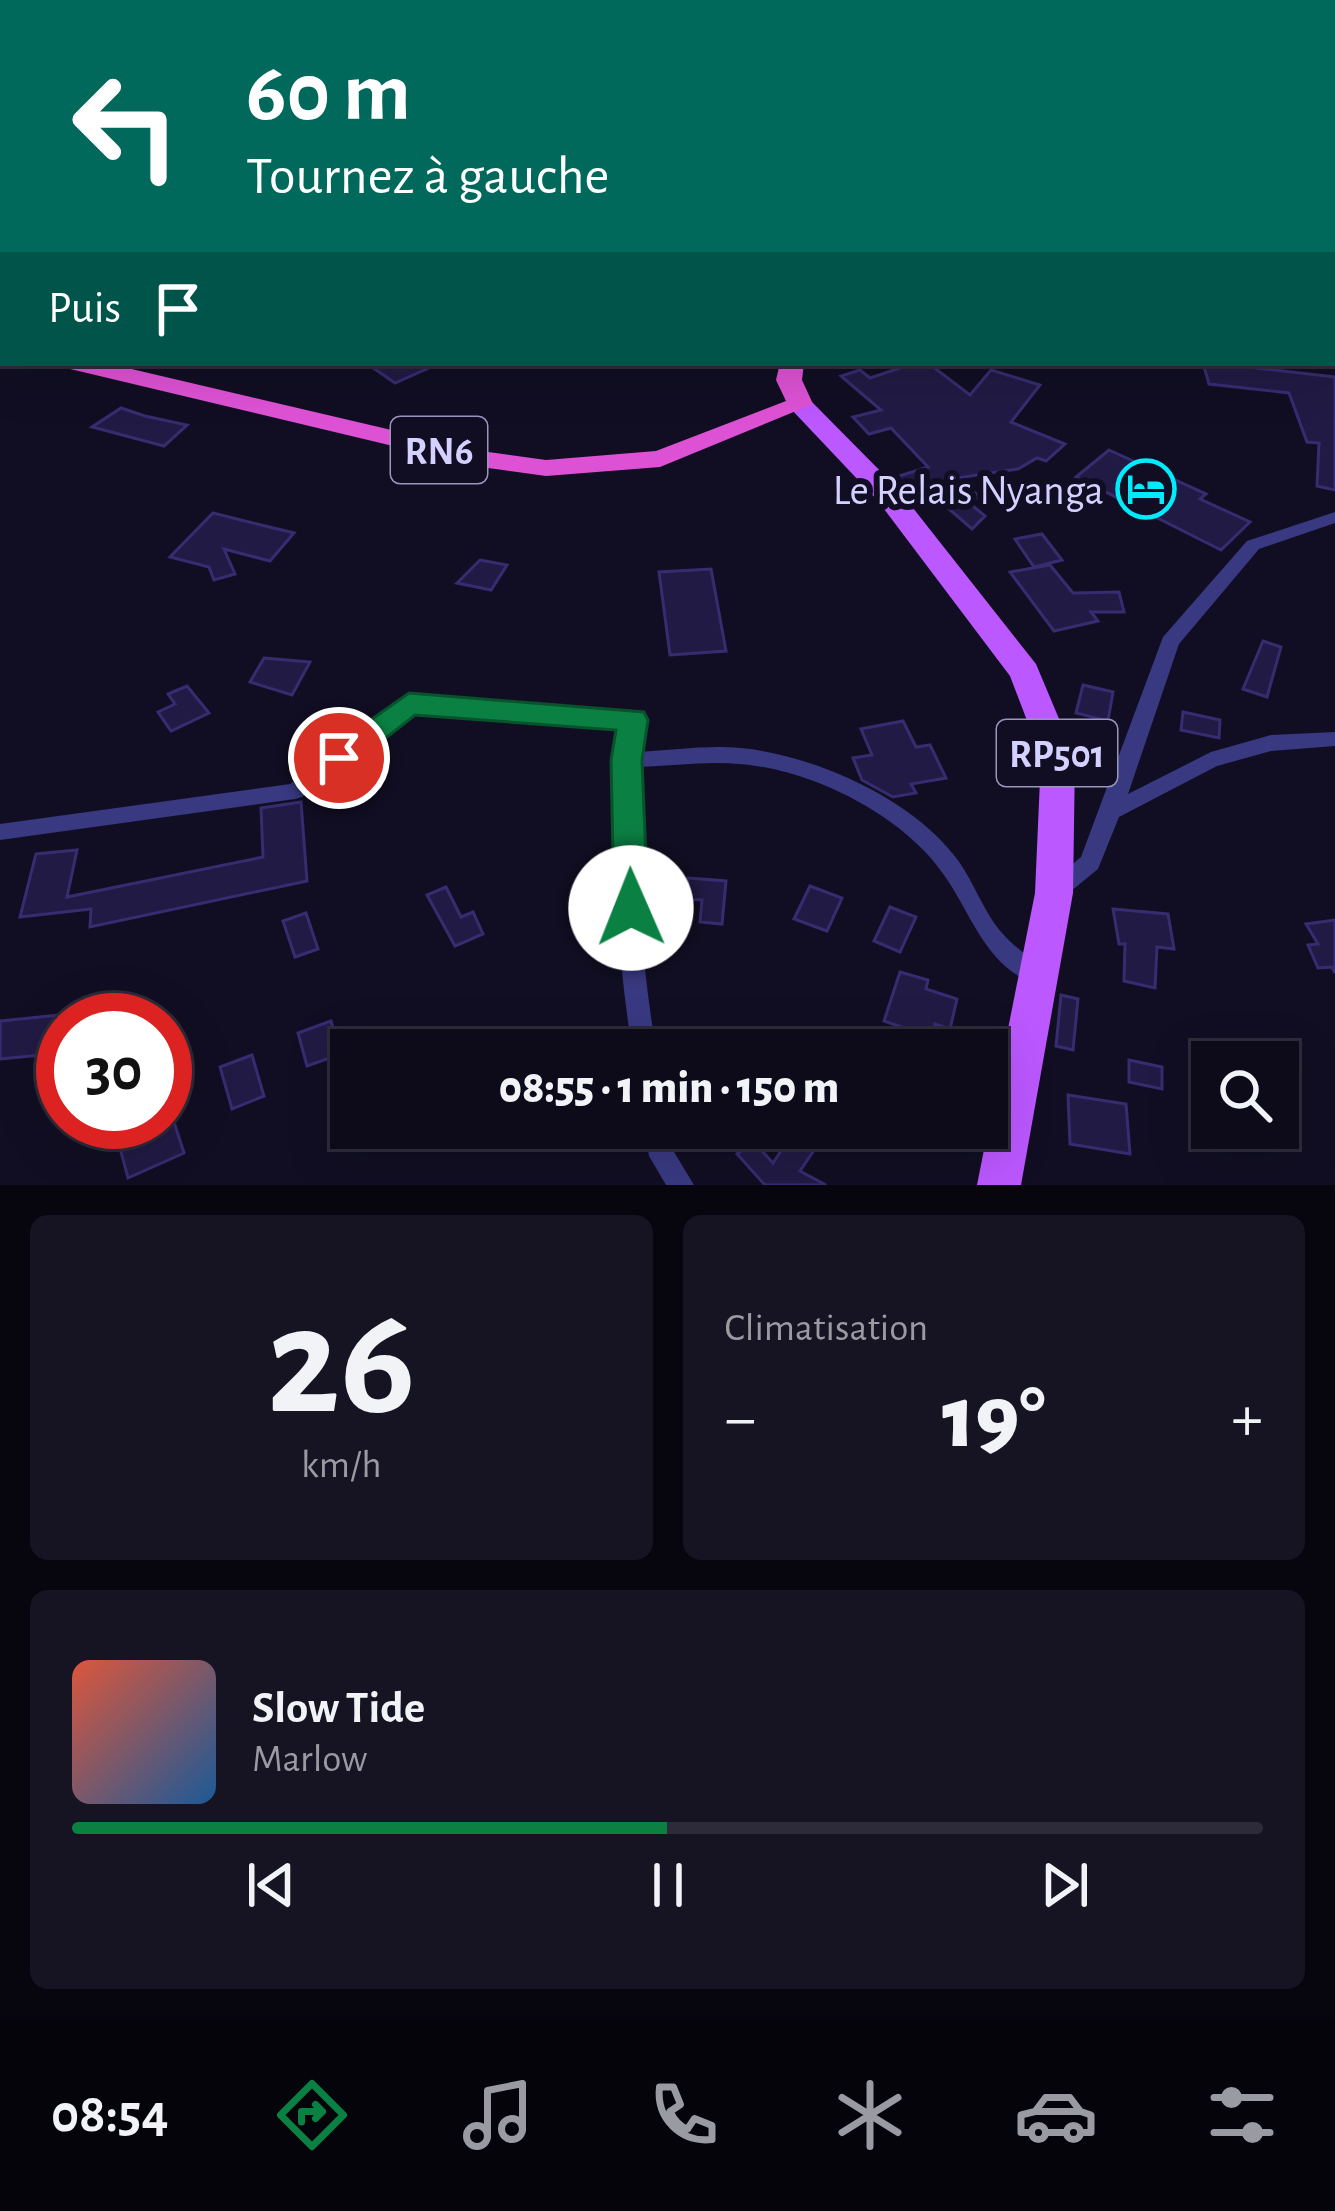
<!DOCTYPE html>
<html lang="fr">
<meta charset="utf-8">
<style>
body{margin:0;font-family:"Alegreya Sans",sans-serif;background:#161323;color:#f1f3f6;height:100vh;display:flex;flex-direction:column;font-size:45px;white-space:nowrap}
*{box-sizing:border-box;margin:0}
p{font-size:39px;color:#9a9aa2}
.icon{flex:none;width:66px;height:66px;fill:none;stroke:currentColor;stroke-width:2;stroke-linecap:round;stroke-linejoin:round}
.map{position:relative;height:1185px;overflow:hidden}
.side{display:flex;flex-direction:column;gap:30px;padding:30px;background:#07060e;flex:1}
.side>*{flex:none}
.guide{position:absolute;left:0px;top:0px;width:1335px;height:366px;box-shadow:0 12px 48px #0002,0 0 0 3px #2d2b39;background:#00695c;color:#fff;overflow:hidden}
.fabs{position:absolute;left:1191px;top:1041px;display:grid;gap:24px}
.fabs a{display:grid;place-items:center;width:108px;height:108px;border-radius:0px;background:#0d0a1a;box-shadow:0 12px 48px #0002,0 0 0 3px #2d2b39;font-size:60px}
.speed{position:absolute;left:36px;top:993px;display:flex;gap:24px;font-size:60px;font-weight:700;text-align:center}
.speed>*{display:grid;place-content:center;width:156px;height:156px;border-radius:50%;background:#0d0a1a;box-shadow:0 12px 48px #0002,0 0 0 3px #2d2b39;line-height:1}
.speed .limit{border:18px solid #d22;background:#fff;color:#111}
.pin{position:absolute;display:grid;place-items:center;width:102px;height:102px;color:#fff;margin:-51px;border:6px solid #fff;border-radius:50%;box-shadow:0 3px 12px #0007}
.me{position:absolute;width:132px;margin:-66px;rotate:359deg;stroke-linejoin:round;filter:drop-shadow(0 0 9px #0008)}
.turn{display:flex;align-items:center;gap:42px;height:252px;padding:0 48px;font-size:54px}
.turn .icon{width:156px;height:156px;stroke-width:2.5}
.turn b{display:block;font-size:84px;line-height:102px}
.then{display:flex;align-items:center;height:114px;padding:0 48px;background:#0003;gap:24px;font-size:45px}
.big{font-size:90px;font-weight:800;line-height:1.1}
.side .tile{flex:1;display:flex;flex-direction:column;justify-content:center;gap:18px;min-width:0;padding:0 42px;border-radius:18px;background:#161323}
.side .dial{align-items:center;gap:0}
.dial b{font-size:156px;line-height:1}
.song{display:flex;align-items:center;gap:36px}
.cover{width:144px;height:144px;border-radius:18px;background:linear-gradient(135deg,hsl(10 70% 55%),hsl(210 70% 35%))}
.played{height:12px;border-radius:6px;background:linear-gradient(90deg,#0b8043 50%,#2d2b39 50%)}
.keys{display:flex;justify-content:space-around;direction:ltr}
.heat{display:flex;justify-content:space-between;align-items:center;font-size:66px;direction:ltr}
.side .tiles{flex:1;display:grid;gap:30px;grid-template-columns:1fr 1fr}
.tile:last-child{grid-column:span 2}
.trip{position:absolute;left:330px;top:1029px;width:678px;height:120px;border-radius:0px;background:#0d0a1a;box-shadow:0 12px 48px #0002,0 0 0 3px #2d2b39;font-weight:800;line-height:120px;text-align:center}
.tab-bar{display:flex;height:192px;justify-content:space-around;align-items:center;background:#05040a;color:#9a9aa2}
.tab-bar .icon{width:84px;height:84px}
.tab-bar .on{color:#0b8043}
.tab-bar b{font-size:54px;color:#f1f3f6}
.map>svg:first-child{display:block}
</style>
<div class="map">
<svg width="1335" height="1185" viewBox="0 0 1335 1185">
<rect width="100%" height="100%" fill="#110e23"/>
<g fill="#211a44" stroke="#372c70" stroke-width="3">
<path d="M 366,363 L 440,363 L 395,383 Z"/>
<path d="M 915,363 L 928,363 L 970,395 L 991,370 L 1040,385 L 1011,422 L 1065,444 L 1046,461 L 1037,458 L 1018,469 L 957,478 L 980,497 L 968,502 L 985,516 L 972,529 L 941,502 L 917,506 L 896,477 L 928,467 L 891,428 L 869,434 L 853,417 L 881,410 L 841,376 L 860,370 L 870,378 Z"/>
<path d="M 1203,363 L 1254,363 L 1256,368 L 1335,377 L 1335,490 L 1317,486 L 1319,443 L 1307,442 L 1289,393 L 1209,384 Z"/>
<path d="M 121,408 L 145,416 L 187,425 L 164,446 L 92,427 Z"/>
<path d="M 1109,450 L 1206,494 L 1200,499 L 1250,522 L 1221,550 L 1076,477 Z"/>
<path d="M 213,513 L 257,524 L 294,533 L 270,561 L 224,549 L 235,574 L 214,580 L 209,567 L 170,557 Z"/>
<path d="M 1042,534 L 1062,560 L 1034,567 L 1015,539 Z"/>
<path d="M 480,560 L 507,565 L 491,590 L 457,583 Z"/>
<path d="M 1050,565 L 1073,593 L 1119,592 L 1124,612 L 1091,612 L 1098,621 L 1054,631 L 1010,572 Z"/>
<path d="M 711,569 L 726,651 L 670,655 L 659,572 Z"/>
<path d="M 1263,641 L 1281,647 L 1267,697 L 1243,689 Z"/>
<path d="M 264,658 L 310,662 L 292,695 L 250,682 Z"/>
<path d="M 1083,685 L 1113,692 L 1108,721 L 1076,713 Z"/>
<path d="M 187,686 L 209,713 L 171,731 L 158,712 L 175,704 L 168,694 Z"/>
<path d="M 1183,712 L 1220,720 L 1219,738 L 1181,730 Z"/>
<path d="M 903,721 L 916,747 L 930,745 L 946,778 L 911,784 L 916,793 L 893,797 L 862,780 L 853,758 L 872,755 L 861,729 Z"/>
<path d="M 301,802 L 307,881 L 90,927 L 91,909 L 20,917 L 36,854 L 77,850 L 67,897 L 263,857 L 261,808 Z"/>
<path d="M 688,878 L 726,881 L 722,924 L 700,922 L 702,900 L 686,899 Z"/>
<path d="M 810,886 L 842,898 L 827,931 L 794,919 Z"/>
<path d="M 446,887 L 461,917 L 473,912 L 483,934 L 455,946 L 427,895 Z"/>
<path d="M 890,907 L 916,917 L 900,952 L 874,941 Z"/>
<path d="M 1113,909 L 1168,914 L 1174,949 L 1157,947 L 1155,988 L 1124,981 L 1125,944 L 1119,944 Z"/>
<path d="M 306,913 L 318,949 L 295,957 L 283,921 Z"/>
<path d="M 1335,920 L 1335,973 L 1332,967 L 1318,968 L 1308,945 L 1318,944 L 1306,924 Z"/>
<path d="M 900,972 L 928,980 L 926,989 L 957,999 L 950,1029 L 935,1024 L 932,1037 L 884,1021 Z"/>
<path d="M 1061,995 L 1078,999 L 1073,1050 L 1056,1046 Z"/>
<path d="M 60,1015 L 51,1054 L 0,1059 L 0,1021 Z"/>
<path d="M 331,1021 L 341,1054 L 307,1066 L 298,1033 Z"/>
<path d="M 252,1055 L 264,1096 L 232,1109 L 220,1067 Z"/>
<path d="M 1129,1060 L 1162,1067 L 1162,1089 L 1129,1082 Z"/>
<path d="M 1068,1095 L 1126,1104 L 1130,1154 L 1070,1144 Z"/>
<path d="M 113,1122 L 174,1122 L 184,1153 L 128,1178 Z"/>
<path d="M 796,1128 L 829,1128 L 800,1171 L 826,1185 L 765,1185 L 737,1154 L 753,1141 L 773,1163 Z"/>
</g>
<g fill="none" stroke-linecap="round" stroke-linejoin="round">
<g fill="#393982" fill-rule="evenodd">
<path d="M 130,0 L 142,0 L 129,3 Z"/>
<path d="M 659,0 L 674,0 L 679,3 L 664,3 Z"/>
<path d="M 768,0 L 778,0 L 777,3 L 767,3 Z"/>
<path d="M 1007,0 L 1042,0 L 1036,3 L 1001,3 Z"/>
<path d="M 1335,512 L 1335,523 L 1259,549 L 1179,644 L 1128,794 L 1211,752 L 1271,735 L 1335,732 L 1335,746 L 1271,751 L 1217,766 L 1119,817 L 1098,869 L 1065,896 L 1057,899 L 1049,896 L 1046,890 L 1049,884 L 1081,857 L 1163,637 L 1247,541 Z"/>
<path d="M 409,697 L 633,713 L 640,715 L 643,720 L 639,752 C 673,750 708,745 741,748 C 813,755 908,797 953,854 C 973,878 982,910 1002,933 C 1014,947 1030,958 1045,968 L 1049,975 L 1045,982 L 1037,985 C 985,966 973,916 944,875 C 903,815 811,769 739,764 C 706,761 672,766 638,767 C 633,862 641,956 656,1050 L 632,1050 C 616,943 609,833 622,727 L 413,711 L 302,797 L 295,799 L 0,840 L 0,824 L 290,784 L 402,699 Z"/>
<path d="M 644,1128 L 670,1128 L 674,1152 L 694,1185 L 666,1185 L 649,1156 Z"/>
</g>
<path fill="#bb58ff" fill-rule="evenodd" d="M 800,396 L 809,399 L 898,489 L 1036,664 L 1075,757 L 1073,893 L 1021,1185 L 977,1185 L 1035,893 L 1041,757 L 1010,676 L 878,501 L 791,409 L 787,404 Z"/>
<g fill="#dd52d4" fill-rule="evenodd">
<rect x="0" y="337" width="3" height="15"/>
<path d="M 63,363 L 106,363 L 481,451 L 546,460 L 656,451 L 786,401 L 776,380 L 780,363 L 804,363 L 802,380 L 813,404 L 660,467 L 546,476 L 481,467 L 66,368 Z"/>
</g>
</g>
<path fill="#0b8043" stroke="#07532c" stroke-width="3" d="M 409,693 L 644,712 L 648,720 L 642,760 L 648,908 L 643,918 L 619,918 L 614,908 L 611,760 L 616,730 L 415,715 L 350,766 L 328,766 L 324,758 L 328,750 Z"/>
<defs>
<symbol id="hotel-ring" viewBox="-11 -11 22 22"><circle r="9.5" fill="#110e23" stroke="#00ebfb" stroke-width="1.5"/><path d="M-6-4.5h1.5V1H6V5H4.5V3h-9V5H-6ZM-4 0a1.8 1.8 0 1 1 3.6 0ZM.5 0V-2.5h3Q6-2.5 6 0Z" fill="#00ebfb"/></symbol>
</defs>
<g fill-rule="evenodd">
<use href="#hotel-ring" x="1113" y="456" width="66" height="66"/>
</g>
<g text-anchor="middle" stroke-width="12" stroke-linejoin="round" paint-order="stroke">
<g fill="#110e23" stroke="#9a96bd" stroke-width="3">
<rect x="391" y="417" width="96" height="66" rx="9"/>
<rect x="997" y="720" width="120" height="66" rx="9"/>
</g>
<g font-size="39" font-weight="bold" fill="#d4d0ff">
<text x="439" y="464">RN6</text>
<text x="1057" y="767">RP501</text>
</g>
<g font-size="42" fill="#d4d0ff" stroke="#110e23" text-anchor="end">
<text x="1104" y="504">Le Relais Nyanga</text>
</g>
</g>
</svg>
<div class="fabs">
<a><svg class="icon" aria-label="search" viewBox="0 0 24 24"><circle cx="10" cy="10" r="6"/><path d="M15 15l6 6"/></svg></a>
</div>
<div class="speed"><div class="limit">30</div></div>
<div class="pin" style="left:339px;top:758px;background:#d93025"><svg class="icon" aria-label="arrive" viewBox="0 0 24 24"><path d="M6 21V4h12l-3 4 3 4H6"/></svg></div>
<svg class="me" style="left:631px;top:908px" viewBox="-20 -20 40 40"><circle r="19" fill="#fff"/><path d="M0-13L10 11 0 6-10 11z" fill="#0b8043"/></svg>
<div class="trip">08:55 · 1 min · 150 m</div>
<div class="guide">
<div class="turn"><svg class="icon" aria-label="left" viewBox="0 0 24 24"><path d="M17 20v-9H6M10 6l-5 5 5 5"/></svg><div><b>60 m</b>Tournez à gauche</div></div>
<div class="then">Puis<svg class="icon" aria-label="arrive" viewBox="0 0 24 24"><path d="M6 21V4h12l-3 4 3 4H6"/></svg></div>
</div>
</div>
<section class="side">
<div class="tiles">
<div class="tile dial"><b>26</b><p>km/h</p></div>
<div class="tile"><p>Climatisation</p>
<div class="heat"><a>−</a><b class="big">19°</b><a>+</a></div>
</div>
<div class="tile">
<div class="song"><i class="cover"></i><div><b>Slow Tide</b><p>Marlow</p></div></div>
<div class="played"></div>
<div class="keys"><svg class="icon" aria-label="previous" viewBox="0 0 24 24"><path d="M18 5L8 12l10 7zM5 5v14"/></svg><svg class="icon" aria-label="pause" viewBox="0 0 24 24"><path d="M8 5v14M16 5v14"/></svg><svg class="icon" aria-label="next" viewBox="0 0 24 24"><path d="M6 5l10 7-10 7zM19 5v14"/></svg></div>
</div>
</div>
</section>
<nav class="tab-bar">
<b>08:54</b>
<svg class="icon on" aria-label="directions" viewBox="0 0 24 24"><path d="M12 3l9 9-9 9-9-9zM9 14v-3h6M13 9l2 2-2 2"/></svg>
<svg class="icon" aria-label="music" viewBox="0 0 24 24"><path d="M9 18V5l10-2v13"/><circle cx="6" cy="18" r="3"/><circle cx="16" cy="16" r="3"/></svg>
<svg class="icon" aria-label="phone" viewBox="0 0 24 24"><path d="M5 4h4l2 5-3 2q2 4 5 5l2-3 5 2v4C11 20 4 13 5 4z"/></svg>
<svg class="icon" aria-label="climate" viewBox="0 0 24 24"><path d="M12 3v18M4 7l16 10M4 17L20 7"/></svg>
<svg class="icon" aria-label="car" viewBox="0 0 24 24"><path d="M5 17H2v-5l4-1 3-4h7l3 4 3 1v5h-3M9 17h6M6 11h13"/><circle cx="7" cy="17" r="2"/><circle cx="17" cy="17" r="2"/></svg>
<svg class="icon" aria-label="filters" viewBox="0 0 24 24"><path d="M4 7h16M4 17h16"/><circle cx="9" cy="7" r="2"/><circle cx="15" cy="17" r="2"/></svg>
</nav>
